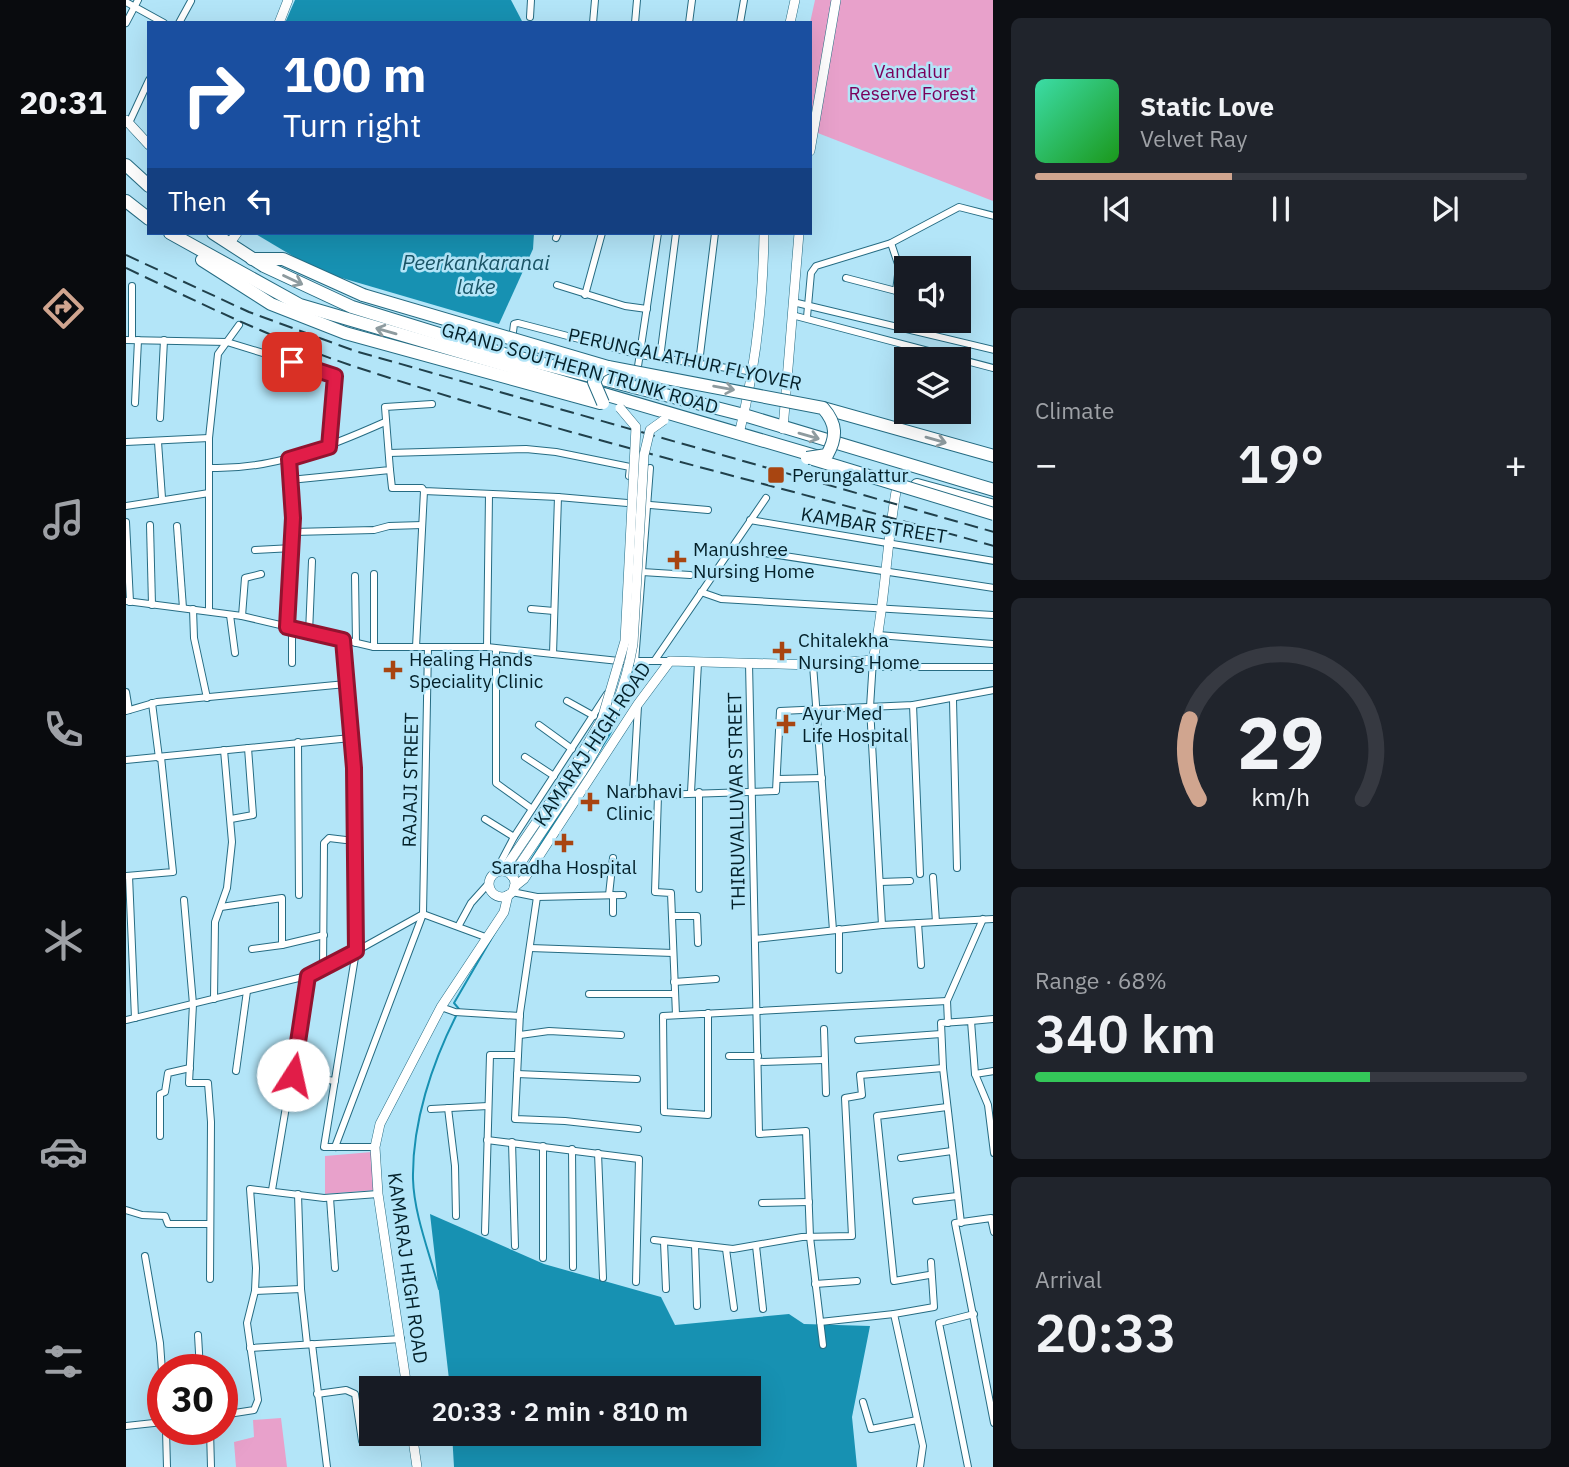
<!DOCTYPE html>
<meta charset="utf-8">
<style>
body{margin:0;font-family:"IBM Plex Sans",sans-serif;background:#20242c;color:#f1f3f6;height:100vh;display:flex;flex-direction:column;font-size:26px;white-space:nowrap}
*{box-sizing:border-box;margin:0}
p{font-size:23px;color:#9ea1a6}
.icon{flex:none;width:38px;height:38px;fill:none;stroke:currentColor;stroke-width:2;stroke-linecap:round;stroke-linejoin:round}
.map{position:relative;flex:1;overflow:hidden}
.side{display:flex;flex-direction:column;gap:18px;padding:18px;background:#0d0f14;width:576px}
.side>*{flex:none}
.hud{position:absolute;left:21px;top:21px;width:665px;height:214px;border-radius:0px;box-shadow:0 7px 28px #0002;background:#1a4fa0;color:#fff;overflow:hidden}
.tools{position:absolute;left:768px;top:256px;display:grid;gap:14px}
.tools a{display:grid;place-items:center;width:77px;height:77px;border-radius:0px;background:#171b24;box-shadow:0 7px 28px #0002;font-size:35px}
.speed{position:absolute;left:21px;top:1354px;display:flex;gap:14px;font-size:35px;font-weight:700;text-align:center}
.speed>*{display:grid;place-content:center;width:91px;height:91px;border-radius:50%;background:#171b24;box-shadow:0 7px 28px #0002;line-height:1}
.speed .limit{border:10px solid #d22;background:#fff;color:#111}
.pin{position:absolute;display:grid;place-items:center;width:60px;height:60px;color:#fff;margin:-30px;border-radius:14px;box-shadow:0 4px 10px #0006}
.me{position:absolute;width:77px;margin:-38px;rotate:10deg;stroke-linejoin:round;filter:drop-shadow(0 0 5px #0008)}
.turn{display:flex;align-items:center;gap:24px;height:147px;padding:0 21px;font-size:32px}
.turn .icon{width:91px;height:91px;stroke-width:2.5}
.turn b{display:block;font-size:49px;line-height:60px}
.then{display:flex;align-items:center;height:66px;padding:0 21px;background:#0003;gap:14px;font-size:26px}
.big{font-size:52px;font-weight:600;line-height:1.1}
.side .card{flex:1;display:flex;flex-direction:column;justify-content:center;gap:10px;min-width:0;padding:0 24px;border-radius:10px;background:#20242c}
.side .dial{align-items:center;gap:0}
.dial svg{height:182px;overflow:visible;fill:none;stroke:#363941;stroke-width:7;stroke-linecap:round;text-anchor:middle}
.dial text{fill:#f1f3f6;stroke:none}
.song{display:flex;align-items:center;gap:21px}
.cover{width:84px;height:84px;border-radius:10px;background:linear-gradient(135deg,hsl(160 70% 55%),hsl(120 70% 35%))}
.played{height:7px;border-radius:4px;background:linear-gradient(90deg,#d0a58f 40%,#363941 40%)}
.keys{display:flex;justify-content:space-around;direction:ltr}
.heat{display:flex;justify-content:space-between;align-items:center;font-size:38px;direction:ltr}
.charge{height:10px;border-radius:5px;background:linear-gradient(90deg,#34c759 68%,#363941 0)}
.trip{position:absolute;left:233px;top:1376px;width:402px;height:70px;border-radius:0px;background:#171b24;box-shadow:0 7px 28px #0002;font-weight:600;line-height:70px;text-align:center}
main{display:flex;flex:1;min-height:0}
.menu{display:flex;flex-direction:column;width:126px;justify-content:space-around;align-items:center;background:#090b0e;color:#9ea1a6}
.menu .icon{width:49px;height:49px}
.menu .current{color:#d0a58f}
.menu b{font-size:32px;color:#f1f3f6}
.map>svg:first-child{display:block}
</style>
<main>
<nav class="menu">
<b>20:31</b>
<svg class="icon current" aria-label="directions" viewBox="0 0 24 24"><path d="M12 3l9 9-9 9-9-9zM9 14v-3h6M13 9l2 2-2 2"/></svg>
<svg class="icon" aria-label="music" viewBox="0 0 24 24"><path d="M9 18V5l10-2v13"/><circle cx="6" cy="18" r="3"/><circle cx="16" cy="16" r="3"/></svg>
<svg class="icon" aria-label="phone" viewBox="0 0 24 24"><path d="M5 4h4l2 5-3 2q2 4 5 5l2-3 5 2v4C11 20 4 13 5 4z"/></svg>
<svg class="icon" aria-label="climate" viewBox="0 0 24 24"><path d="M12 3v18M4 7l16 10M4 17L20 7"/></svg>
<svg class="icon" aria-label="car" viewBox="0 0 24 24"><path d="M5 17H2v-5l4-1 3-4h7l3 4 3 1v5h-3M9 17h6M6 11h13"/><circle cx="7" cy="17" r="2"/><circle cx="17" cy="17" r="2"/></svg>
<svg class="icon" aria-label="filters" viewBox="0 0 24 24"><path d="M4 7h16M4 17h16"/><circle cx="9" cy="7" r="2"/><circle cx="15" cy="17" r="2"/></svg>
</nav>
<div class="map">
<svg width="868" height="1467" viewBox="0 0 868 1467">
<rect width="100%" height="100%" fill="#b3e5f8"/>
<g fill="#e8a1cb">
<path d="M 689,0 L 867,0 L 867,201 L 684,130 L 684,23 Z"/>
<path d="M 246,1152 L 250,1190 L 199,1194 L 199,1156 Z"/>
<path d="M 155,1418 L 161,1467 L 110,1467 L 108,1442 L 128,1437 L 127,1420 Z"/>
</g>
<g fill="#1791b2">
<path d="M 169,0 L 385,0 L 397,23 L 159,23 Z"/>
<path d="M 128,233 L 408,233 L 407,249 L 373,324 L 192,271 Z"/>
<path d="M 304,1214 L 418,1264 L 535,1297 L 549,1325 L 663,1314 L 678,1324 L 744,1326 L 726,1417 L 731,1467 L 328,1467 L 326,1433 L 623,1433 L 623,1388 L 324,1388 Z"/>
</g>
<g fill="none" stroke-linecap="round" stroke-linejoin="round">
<g stroke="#1791b2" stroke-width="2">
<path d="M 459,775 L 485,732 L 508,665"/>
<path d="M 405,860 L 444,797"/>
<path d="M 333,1009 L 328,1003 L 371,929"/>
<path d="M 313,1289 C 304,1254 288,1215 287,1179 C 286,1123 306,1063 331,1014"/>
</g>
<defs>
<g id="street">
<path d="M 0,2 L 38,23"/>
<path d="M 404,17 L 405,0"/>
<path d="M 0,23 L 12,0"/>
<path d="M 53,23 L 65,1"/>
<path d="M 467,23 L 469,0"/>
<path d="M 509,23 L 511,0"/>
<path d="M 563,23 L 566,0"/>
<path d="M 614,23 L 618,0"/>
<path d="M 3,123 L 23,80"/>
<path d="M 430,238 L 432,233"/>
<path d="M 720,278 L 770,291 L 773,267 L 765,243"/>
<path d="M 431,285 L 499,306 L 521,309"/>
<path d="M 770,291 L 780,295"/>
<path d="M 459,295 L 476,233"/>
<path d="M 667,302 L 868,350"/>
<path d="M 833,313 L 834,313"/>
<path d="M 666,315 L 867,368"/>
<path d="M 681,317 L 685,273 L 690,266 L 765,243 L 833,207 L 868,216"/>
<path d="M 0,340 L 101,342 L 209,375 L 203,447"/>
<path d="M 6,340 L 6,286"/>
<path d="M 384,355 L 388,324 L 392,323 L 514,355 L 628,372"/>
<path d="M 534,358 L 550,233"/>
<path d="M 573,363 L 589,233"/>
<path d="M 511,373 L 532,233"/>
<path d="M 9,403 L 12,340"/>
<path d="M 34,418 L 38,340"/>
<path d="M 0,442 L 83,438"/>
<path d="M 32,442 L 36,498"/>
<path d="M 263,453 L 400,449 L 430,452 L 504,467 L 503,476"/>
<path d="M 84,468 C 146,470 203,447 259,422"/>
<path d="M 264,470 L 266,488 L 296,488 L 298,491 L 432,497 L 582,510"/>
<path d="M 164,480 L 264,470 L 259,407 L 306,404"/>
<path d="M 0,506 L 83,493"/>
<path d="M 624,520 L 868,561"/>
<path d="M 0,522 L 4,602"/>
<path d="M 24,525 L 26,605"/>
<path d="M 51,526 L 57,608"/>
<path d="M 167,532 L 248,530 L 263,526 L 296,525"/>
<path d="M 606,548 L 868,588"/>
<path d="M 129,550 L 167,548"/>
<path d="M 516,572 L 564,575"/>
<path d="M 248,574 L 248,647"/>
<path d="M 229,576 L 230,643"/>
<path d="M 575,592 L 595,599 L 868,615"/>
<path d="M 0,601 L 116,616 L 248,647 L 361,647 L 493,661 L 544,661"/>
<path d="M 67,609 L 68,638 L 81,698"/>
<path d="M 405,609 L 428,611"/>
<path d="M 83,610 L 83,438 L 92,354 L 113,325"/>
<path d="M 104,615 L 109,653"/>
<path d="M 116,616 L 119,578 L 135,574"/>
<path d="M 161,627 L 167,532 L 163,459"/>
<path d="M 183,633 L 186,561"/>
<path d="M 752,635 L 868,644"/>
<path d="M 217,640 L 228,768 L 230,951 L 198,1147 L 249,1147"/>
<path d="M 290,647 L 298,491"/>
<path d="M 361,647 L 363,495"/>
<path d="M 370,649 L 370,783 L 406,809"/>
<path d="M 427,654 L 432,497"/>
<path d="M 529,660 L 640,498"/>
<path d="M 747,660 L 744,707 L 756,925"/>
<path d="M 509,662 L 524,468"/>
<path d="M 166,663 L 166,628"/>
<path d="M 623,663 L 633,1134 L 680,1131 L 684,1237 L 697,1345"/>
<path d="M 687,665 L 707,930"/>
<path d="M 747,667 L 868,667"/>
<path d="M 0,692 L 3,710"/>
<path d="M 827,700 L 831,868"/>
<path d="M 441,701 L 468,716"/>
<path d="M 26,703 L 33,758"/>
<path d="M 787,705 L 794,874"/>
<path d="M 512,706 L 507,792 L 532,795 L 650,791 L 654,711 L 787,705 L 868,690"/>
<path d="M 0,711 L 31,702 L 220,684"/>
<path d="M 413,725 L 446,749"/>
<path d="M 172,742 L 173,895"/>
<path d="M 399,757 L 428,776"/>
<path d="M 0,760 L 225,738"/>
<path d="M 652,779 L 696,778"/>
<path d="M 565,792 L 572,663"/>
<path d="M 532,795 L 529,892 L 545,893 L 550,1015"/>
<path d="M 105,819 L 127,815 L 122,748"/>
<path d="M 359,819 L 388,837"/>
<path d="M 369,873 L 388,837 L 481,694"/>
<path d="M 0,876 L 47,872 L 35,757"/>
<path d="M 3,876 L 9,1018"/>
<path d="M 807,877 L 810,922"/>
<path d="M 754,882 L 784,881"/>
<path d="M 573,889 L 573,792"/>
<path d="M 386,892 L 411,897 L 497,895"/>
<path d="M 483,895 L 487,858"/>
<path d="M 487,895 L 487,913"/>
<path d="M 411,897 L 394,1013 L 389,1119 L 439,1121 L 512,1129"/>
<path d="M 58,900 L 67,1004 L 63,1083 L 82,1083 L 85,1122 L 84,1279"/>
<path d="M 95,907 L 156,898 L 156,945 L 198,935"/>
<path d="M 546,916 L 571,916 L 572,943"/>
<path d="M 792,923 L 795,965"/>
<path d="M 333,925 L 345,903 L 363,883"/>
<path d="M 713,929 L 713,970"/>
<path d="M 629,939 L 756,925 L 868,919"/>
<path d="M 404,948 L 547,953"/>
<path d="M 126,949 L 156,945"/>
<path d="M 197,970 L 198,843 L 203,838 L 228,841"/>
<path d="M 548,982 L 590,979"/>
<path d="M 463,994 L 549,994"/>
<path d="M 88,999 L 89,922 L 101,888 L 106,842 L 98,750"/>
<path d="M 315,1007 L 329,1012 L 394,1016"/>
<path d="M 582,1013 L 582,1115 L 538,1112 L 537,1016 L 821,1001"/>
<path d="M 0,1020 L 189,974 L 297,914 L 362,938"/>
<path d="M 845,1021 L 868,1019"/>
<path d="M 822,1023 L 821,1001 L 857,919"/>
<path d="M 698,1029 L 700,1093"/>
<path d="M 394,1035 L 423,1031 L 495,1035"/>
<path d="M 732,1040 L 815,1034"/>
<path d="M 603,1056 L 632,1056"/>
<path d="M 632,1062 L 698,1060"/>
<path d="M 110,1071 L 121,991"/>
<path d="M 391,1074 L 511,1079"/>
<path d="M 849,1074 L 868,1071"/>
<path d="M 167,1075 L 209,1081"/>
<path d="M 322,1108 L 329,1166 L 330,1216"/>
<path d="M 305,1109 L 362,1106"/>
<path d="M 34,1136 L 34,1094 L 39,1092 L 42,1073 L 64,1068"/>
<path d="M 361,1140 L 513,1159 L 510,1282"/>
<path d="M 386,1142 L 389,1246"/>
<path d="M 417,1146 L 417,1258"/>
<path d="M 209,1147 L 297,914 L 302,647"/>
<path d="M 446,1149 L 447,1267"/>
<path d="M 472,1153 L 477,1278"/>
<path d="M 775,1158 L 826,1151"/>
<path d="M 146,1190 L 182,976"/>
<path d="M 172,1194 L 175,1289 L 181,1344"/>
<path d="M 204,1198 L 209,1268"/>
<path d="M 790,1201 L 831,1196"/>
<path d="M 636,1203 L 683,1202"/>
<path d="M 0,1210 L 16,1215 L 39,1216 L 42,1224 L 83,1224"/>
<path d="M 835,1223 L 817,1068 L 815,1023 L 845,1021 L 849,1074 L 862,1105 L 868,1153"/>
<path d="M 359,1232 L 364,1055 L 392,1055"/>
<path d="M 868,1232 L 865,1218 L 829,1223 L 868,1423"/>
<path d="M 528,1240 L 607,1249 L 676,1237 L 726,1236 L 719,1098 L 736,1095 L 734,1075 L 817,1068"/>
<path d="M 538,1242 L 540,1289"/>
<path d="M 569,1246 L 571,1306"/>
<path d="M 630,1246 L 637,1309"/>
<path d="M 600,1249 L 608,1308"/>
<path d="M 19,1256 L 34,1343 L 37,1385"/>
<path d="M 803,1275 L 768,1281 L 751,1116 L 821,1107"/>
<path d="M 689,1284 L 731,1281"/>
<path d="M 129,1291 L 175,1289"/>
<path d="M 694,1322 L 768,1314"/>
<path d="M 72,1335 L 74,1370"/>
<path d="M 186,1344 L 201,1467"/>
<path d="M 124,1348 L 275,1339"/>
<path d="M 191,1394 L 220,1390 L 229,1394 L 236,1441"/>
<path d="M 737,1402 L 745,1429 L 791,1420"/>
<path d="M 96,1415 L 128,1410 L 132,1400 L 121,1323 L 129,1291 L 130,1268 L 124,1189 L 198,1198 L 252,1194"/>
<path d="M 0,1426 L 37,1422"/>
<path d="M 40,1430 L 41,1467"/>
<path d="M 84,1430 L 85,1467"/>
<path d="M 794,1467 L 797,1446 L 768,1314 L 808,1307 L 805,1262"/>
<path d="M 842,1467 L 813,1323 L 848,1314"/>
</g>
<g id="secondary">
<path d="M 153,23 L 162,0"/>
<path d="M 664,23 L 669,0"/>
<path d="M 0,120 L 23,145"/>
<path d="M 684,151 L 710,0"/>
<path d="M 103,244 L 111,233"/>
<path d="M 657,429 L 673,233"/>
<path d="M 613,434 C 630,367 637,302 638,233"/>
<path d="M 377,871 L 448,767"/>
<circle cx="376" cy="884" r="13"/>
<path d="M 386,876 L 456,772"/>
<path d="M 388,887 L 398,879 L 512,704 L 544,661 L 687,665 L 747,660 C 760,601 760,540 772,481"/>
<path d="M 281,1388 L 252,1194 L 249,1147 L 254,1124 L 315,1007 L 378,912 L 382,895"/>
<path d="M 286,1433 L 291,1467"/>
</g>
<g id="highway">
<path d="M 0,165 L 23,186"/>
<path d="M 0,201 L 23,219"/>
<path d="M 44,233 L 174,305 L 693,457"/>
<path d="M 87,233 L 138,266 L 226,307 L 378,354 L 618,415 L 868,490"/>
<path d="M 126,259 L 157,259 L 237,295"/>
<path d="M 76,260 L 145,304 L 219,333 L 474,403"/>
<path d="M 697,408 L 868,456"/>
<path d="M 791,485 L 868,506"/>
</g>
</defs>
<use href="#street" stroke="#266c83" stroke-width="8"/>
<use href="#secondary" stroke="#266c83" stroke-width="10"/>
<use href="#highway" stroke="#266c83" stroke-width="14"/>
<use href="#street" stroke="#fff" stroke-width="6"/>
<use href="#secondary" stroke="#fff" stroke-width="9"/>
<use href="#highway" stroke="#fff" stroke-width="12"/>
<g stroke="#20404b" stroke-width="2" stroke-dasharray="14 7" stroke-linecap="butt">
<path d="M 0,255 L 123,312 L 229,351 L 868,532"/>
<path d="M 0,268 C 74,303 147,339 224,365 C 435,435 653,486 868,546"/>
</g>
<defs>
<g id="secondary-bridge">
<path d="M 448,767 L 476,719 L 499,641 L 510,427 L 494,408"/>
<path d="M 456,772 C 482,732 499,691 507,644 L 518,455 L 524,430 L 538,420"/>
</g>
<g id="highway-bridge">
<path d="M 237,295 L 482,367 L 697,408 C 711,424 711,437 701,455 L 681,458"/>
<path d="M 477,403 L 468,382 L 473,372 L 482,367"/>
<path d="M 687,459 L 868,514"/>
</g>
</defs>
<use href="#secondary-bridge" stroke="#266c83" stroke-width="10" stroke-linecap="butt"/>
<use href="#highway-bridge" stroke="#266c83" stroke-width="14" stroke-linecap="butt"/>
<use href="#secondary-bridge" stroke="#fff" stroke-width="9"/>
<use href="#highway-bridge" stroke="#fff" stroke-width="12"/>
</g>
<defs><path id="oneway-shaft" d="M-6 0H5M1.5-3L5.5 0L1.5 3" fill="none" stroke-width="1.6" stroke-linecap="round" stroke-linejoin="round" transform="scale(1.75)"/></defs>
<g stroke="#8e9b9f">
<use href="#oneway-shaft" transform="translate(167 280) rotate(25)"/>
<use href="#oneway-shaft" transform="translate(260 331) rotate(-164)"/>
<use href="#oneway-shaft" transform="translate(598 388) rotate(10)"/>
<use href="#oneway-shaft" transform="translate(683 436) rotate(16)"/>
<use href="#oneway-shaft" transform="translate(810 440) rotate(16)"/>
</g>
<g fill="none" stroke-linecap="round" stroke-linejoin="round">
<defs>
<path id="route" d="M 166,362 L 209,376 L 203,447 L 163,459 L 167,518 L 161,627 L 217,640 L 228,768 L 230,951 L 182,976 L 167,1075"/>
</defs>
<use href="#route" stroke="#92132f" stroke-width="18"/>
<use href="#route" stroke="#e11d48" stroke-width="12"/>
</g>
<g fill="#a84511" stroke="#b3e5f8" stroke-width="2.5">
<rect x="641" y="466" width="18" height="18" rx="3.5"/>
<path d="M547.5 549.5h7v7h7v7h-7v7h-7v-7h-7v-7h7z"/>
<path d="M652.5 640.5h7v7h7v7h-7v7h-7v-7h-7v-7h7z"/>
<path d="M263.5 659.5h7v7h7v7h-7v7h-7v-7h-7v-7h7z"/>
<path d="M656.5 713.5h7v7h7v7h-7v7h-7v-7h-7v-7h7z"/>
<path d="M460.5 791.5h7v7h7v7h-7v7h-7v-7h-7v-7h7z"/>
<path d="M434.5 832.5h7v7h7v7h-7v7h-7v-7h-7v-7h7z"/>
</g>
<g text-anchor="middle" stroke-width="5" stroke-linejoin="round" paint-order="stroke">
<g font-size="19" fill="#7a005b" stroke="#b3e5f8">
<text x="786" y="78">Vandalur<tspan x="786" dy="22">Reserve Forest</tspan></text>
</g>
<g font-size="19" fill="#032029" stroke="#b3e5f8">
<text transform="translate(559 359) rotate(12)" y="7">PERUNGALATHUR FLYOVER</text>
<text transform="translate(454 368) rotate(16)" y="7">GRAND SOUTHERN TRUNK ROAD</text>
<text transform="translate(748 525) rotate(9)" y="7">KAMBAR STREET</text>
<text transform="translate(466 744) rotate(-56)" y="7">KAMARAJ HIGH ROAD</text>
<text transform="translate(284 780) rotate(-89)" y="7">RAJAJI STREET</text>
<text transform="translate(610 801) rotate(-91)" y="7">THIRUVALLUVAR STREET</text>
<text transform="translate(282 1268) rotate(82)" y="7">KAMARAJ HIGH ROAD</text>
</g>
<g font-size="19" fill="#032029" stroke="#b3e5f8" text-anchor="start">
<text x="666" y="482">Perungalattur</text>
<text x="567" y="556">Manushree<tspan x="567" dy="22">Nursing Home</tspan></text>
<text x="672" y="647">Chitalekha<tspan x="672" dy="22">Nursing Home</tspan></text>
<text x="283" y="666">Healing Hands<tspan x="283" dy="22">Speciality Clinic</tspan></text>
<text x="676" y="720">Ayur Med<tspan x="676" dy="22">Life Hospital</tspan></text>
<text x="480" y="798">Narbhavi<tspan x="480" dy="22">Clinic</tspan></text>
<text x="438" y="874" text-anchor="middle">Saradha Hospital</text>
</g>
<g font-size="21" font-style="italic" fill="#1a5567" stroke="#b3e5f8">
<text x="350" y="270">Peerkankaranai<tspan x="350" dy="24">lake</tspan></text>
</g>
</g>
</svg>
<div class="tools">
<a><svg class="icon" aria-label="sound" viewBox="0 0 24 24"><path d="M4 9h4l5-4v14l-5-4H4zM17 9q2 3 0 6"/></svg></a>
<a><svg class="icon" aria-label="layers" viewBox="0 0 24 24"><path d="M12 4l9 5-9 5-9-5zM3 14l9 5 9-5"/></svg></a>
</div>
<div class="speed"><div class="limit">30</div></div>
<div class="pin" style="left:166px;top:362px;background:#d93025"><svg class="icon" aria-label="arrive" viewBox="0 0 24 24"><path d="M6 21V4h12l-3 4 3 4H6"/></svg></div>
<svg class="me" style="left:167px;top:1075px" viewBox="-20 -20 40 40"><circle r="19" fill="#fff"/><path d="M0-13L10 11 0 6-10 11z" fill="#e11d48"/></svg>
<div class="trip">20:33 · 2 min · 810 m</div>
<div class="hud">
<div class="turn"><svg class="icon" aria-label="right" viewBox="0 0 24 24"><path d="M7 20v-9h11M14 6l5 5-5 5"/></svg><div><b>100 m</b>Turn right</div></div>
<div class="then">Then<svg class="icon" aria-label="left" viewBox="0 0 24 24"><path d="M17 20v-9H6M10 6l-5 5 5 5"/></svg></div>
</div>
</div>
<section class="side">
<div class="card">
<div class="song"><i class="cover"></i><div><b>Static Love</b><p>Velvet Ray</p></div></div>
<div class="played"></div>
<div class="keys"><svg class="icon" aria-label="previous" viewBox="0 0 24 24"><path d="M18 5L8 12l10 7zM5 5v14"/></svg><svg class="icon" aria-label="pause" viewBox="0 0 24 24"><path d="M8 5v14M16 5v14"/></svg><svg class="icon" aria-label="next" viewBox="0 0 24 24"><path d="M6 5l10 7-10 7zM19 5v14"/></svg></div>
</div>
<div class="card"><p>Climate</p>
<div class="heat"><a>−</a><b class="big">19°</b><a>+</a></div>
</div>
<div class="card dial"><svg viewBox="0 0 100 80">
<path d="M14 69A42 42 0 1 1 86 69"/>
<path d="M14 69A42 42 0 0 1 10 34" stroke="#d0a58f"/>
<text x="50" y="56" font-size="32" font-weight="700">29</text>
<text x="50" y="72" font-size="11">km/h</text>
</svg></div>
<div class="card"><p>Range · 68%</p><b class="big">340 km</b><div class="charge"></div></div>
<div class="card"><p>Arrival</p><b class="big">20:33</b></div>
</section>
</main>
